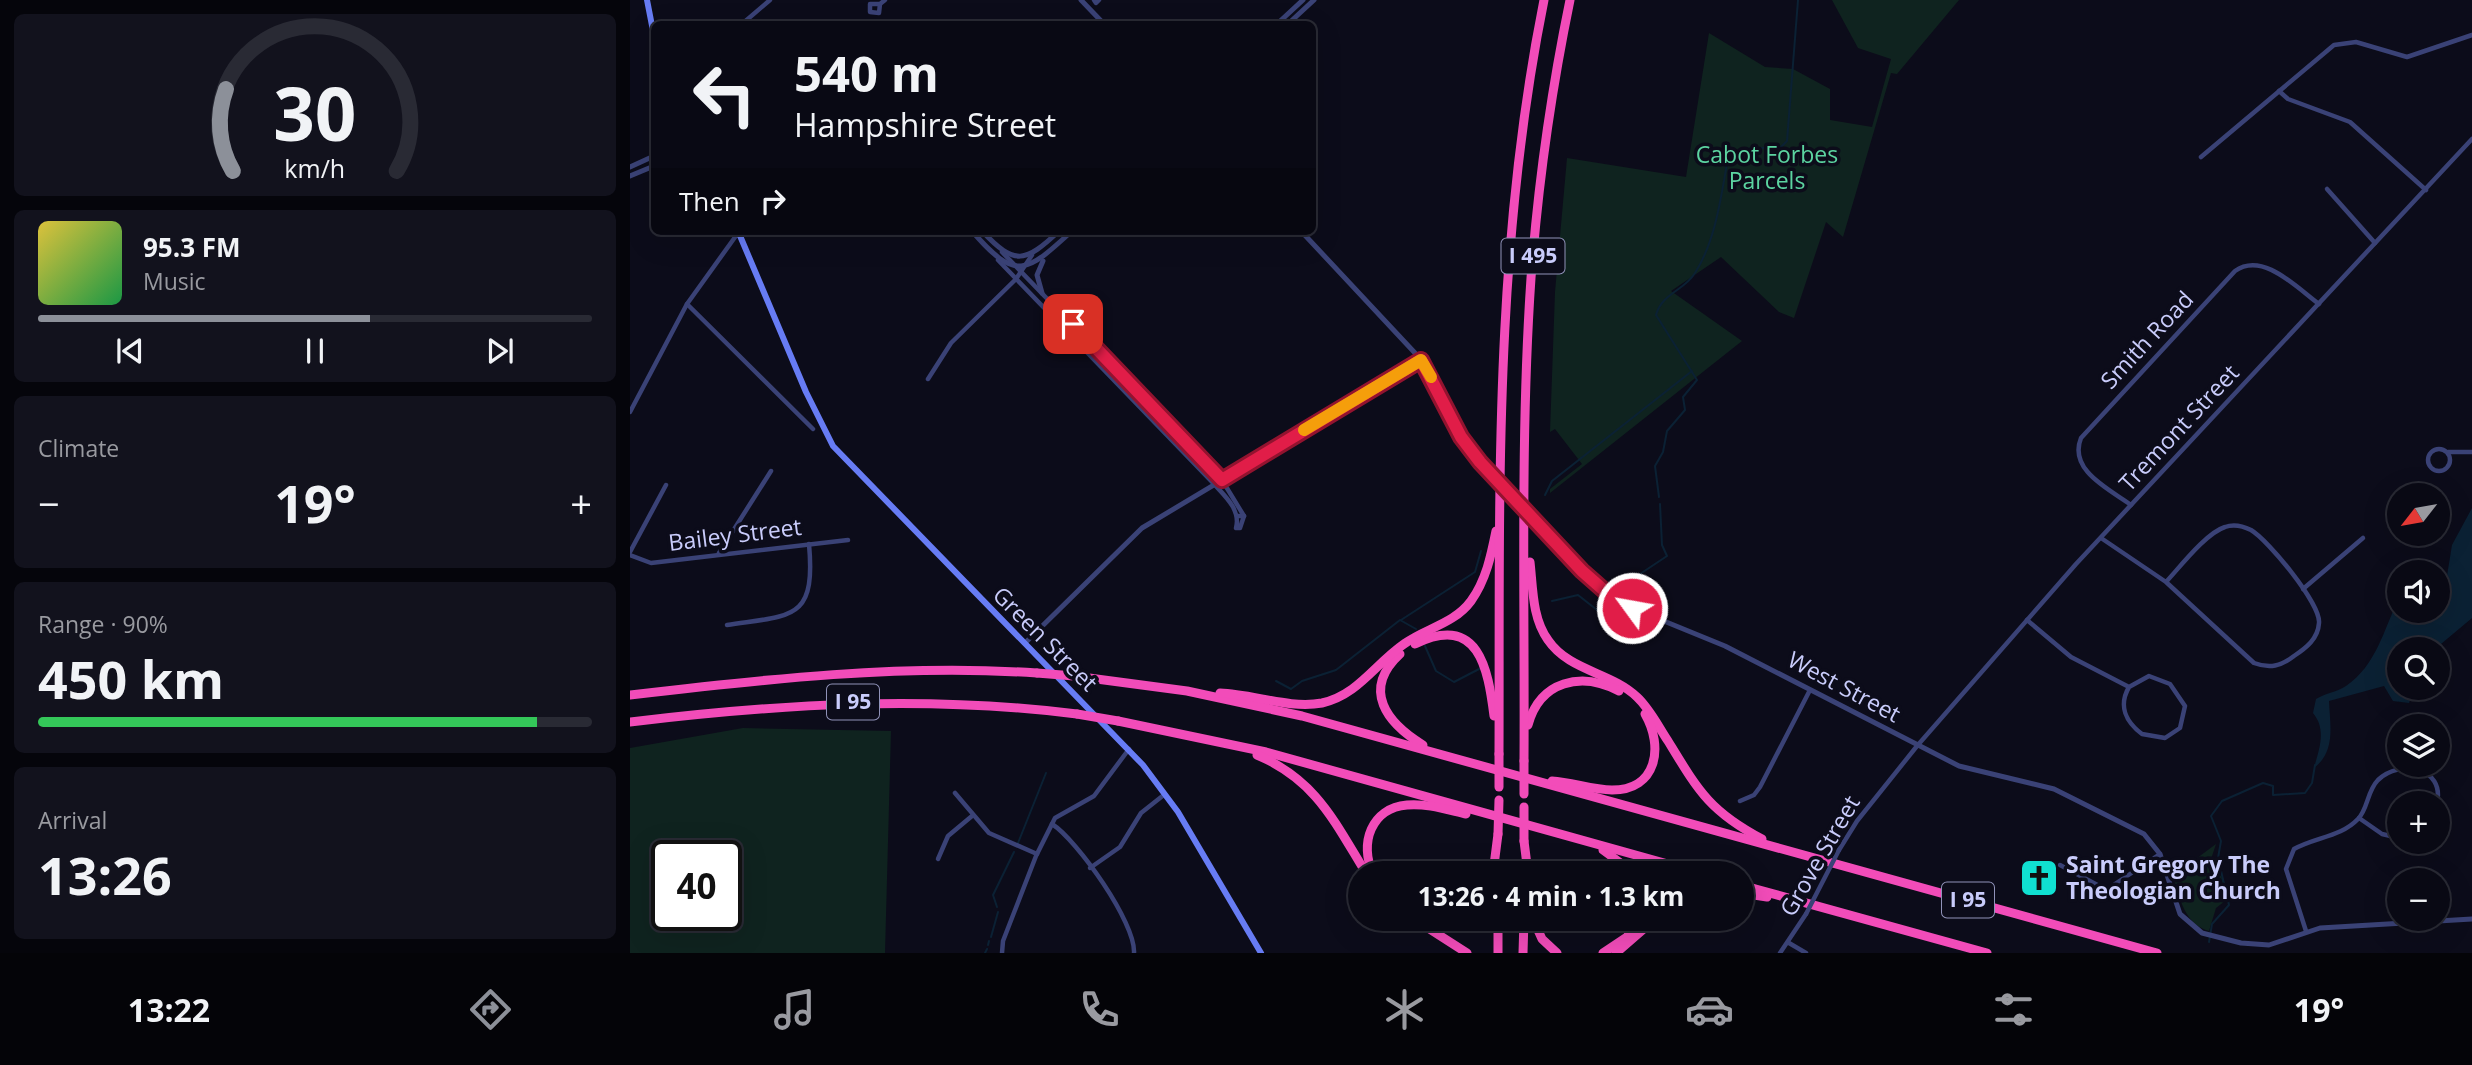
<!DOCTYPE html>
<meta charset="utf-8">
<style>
body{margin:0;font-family:"Open Sans",sans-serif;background:#12121d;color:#f1f3f6;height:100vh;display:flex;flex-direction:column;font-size:26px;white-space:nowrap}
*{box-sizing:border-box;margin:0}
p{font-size:23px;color:#999aa0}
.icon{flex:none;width:38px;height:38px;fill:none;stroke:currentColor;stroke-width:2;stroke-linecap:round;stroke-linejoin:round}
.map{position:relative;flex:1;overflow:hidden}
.side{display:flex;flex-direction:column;gap:14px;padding:14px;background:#05050b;width:630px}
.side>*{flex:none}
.banner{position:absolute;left:21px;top:21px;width:665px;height:214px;border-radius:10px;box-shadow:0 7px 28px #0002,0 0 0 2px #292a34;background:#090914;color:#f1f3f6;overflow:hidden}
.needle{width:46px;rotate:239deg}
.controls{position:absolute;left:1757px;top:483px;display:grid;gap:14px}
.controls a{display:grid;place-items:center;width:63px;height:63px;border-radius:50%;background:#090914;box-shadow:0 7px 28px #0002,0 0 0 2px #292a34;font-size:35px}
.speed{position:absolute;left:21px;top:840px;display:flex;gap:14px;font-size:35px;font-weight:700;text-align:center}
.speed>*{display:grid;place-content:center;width:91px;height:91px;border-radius:50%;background:#090914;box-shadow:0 7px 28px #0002,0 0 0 2px #292a34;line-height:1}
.speed .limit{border:4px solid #111;border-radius:10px;background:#fff;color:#111}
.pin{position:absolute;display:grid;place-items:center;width:60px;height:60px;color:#fff;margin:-30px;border-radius:14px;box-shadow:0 4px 10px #0006}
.me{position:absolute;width:77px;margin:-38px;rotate:302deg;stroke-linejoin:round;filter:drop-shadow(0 0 5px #0008)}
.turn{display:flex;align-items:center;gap:24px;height:147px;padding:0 28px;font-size:32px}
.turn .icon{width:91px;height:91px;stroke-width:2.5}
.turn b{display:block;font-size:49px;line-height:60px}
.then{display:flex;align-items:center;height:66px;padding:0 28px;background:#0003;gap:14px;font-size:26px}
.big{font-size:52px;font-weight:700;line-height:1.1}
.side .tile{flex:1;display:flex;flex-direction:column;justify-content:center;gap:10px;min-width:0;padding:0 24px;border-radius:10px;background:#12121d}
.side .dial{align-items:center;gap:0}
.dial svg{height:182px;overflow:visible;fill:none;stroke:#292a34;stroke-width:7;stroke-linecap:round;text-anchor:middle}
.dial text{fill:#f1f3f6;stroke:none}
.song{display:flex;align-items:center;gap:21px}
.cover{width:84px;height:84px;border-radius:10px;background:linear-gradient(135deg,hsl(50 70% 55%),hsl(140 70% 35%))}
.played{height:7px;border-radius:4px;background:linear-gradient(90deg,#8c9099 60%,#292a34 60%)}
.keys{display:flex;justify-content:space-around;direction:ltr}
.heat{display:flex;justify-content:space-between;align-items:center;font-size:38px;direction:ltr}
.charge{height:10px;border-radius:5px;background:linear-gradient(90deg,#34c759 90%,#292a34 0)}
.trip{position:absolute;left:718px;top:861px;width:406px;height:70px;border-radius:35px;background:#090914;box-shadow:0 7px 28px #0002,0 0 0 2px #292a34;font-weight:700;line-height:70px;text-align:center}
.menu{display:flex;height:112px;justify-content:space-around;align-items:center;background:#040408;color:#999aa0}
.menu .icon{width:49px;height:49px}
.menu .active{color:#8c9099}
.menu b{font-size:32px;color:#f1f3f6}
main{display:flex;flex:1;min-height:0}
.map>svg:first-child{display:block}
</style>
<main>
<section class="side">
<div class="tile dial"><svg viewBox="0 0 100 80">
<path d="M14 69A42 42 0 1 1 86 69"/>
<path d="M14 69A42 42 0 0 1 11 33" stroke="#8c9099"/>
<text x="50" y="56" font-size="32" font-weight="700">30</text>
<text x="50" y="72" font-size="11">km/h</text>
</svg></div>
<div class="tile">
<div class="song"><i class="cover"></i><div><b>95.3 FM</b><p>Music</p></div></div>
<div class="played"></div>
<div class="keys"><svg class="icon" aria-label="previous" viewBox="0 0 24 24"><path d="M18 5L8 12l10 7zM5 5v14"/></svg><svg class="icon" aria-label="pause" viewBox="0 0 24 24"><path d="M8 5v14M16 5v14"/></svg><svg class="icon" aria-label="next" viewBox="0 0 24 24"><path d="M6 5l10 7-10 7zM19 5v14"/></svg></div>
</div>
<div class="tile"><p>Climate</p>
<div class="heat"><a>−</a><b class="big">19°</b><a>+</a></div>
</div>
<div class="tile"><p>Range · 90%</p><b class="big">450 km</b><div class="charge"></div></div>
<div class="tile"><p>Arrival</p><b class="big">13:26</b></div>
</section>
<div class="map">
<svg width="1842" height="953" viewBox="0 0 1842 953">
<rect width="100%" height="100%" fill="#0c0c1a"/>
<g fill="#0f231f" fill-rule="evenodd">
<path d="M 1202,0 L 1329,0 L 1267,74 L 1261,73 L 1213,237 L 1196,222 L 1164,318 L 1149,312 L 1091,257 L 1041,291 L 1112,341 L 920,493 L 920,489 L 952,464 L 925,429 L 920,432 L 925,292 L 937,158 L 1056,177 L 1079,33 L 1135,67 L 1163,69 L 1200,89 L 1200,120 L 1242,127 L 1261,59 L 1228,48 Z"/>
<path d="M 113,728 L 261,731 L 255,953 L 0,953 L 0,748 ZM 37,856 L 96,856 L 96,915 L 37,915 Z"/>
<path d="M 1586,844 L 1581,859 L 1581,870 L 1588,872 L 1599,889 L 1595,901 L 1586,908 L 1579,931 C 1554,924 1550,898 1543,876 Z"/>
</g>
<path fill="#0b2134" d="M 1842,508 L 1842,618 L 1805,649 L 1769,649 L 1769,688 L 1784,688 L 1779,703 L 1763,701 L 1754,686 L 1699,701 C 1700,726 1706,751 1684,768 C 1689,749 1697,730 1683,713 L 1686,699 C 1696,693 1707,692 1716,686 C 1746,666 1754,629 1769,598 L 1769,611 L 1808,611 L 1808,594 L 1816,582 L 1822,545 Z"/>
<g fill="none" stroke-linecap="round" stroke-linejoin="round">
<g stroke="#0b2134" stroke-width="2">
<path d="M 915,495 L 922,481 L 1062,371"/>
<path d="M 1029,497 L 1025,466 L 1033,452 L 1037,431 L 1055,410 L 1053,397 L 1067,380 L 1026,315 C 1032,293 1054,291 1065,273 C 1086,240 1091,196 1098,158 L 1114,149 L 1151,147 L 1157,141 L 1168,0"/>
<path d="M 999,594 L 1010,574 L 1037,556 L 1032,545 L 1030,504"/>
<path d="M 922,601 L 948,595 L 967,610 L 988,608"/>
<path d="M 771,620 L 845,572 L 851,551"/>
<path d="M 795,646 L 806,671 L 824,682 L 851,668"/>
<path d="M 646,681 L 661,689 L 672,681 L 706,670 L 770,620 L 786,629"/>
<path d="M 388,843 L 416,773"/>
<path d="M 367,907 L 363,895 L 384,852"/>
<path d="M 361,937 L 368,912"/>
<path d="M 1579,942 L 1582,924 L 1599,905 L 1588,858 L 1591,841 L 1581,816 L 1592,801 L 1633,783 L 1643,786 L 1643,795 L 1675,793 L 1682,783 L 1685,765"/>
<path d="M 358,945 L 359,941"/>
<path d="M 355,953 L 357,949"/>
</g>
<g stroke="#3a4276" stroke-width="4.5">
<path d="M 464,0 L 466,3 L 469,0"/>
<path d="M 250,4 L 240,4 L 240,12 L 249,13 L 250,4 L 255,0"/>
<path d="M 112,24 L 140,0"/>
<path d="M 1649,91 L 1658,99 L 1720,122 L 1796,190"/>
<path d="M 1571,157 L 1704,45 L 1726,42 L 1777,57 L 1842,35"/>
<path d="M 1697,189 L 1745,243"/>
<path d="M 372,252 L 592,480 L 614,516"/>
<path d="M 368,260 L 584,484 C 595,496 611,510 606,528 L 610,528 L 614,516 L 608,516"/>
<path d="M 57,304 L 183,429"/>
<path d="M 298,379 L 321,343 L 386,279 L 402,255"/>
<path d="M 0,412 L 57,304 L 108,233"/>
<circle cx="1809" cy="460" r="11"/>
<path d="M 1818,452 L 1842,452"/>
<path d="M 1501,505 C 1479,489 1438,470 1451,438 L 1605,271 C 1633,251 1667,288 1689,304"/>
<path d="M 1471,538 L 1536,582 L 1624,663 C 1640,669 1651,666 1664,656 C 1676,648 1688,639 1689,623 C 1691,604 1638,540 1621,530 C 1613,526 1603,524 1595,527 C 1576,533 1550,567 1536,582"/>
<path d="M 0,552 L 36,485"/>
<path d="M 89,553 L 141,471"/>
<path d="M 0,555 L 21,563 L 218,540"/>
<path d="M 1673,589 L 1733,538"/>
<path d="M 1397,620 L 1441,657 L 1499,687 C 1488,706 1496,722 1512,734 L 1535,738 L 1550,728 L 1555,706 L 1540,684 L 1519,676 L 1499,687"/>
<path d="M 97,625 C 162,615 186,621 179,544"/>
<path d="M 325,793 L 359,833 L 407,854"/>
<path d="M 1110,801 L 1124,795 L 1130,787 L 1180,690"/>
<path d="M 1729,818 L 1752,834 L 1769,838"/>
<path d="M 422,824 C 447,840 506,923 504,953"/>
<path d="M 1209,850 L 1227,821 L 1287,746 L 1446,564 L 1842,139"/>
<path d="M 308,859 L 318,836 L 342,816"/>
<path d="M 1430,865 L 1473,888 L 1479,888 L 1530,854"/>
<path d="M 460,868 L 490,847 L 511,813 L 535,794"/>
<path d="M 1676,931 L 1656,869 L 1664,849 C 1685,837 1711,837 1728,819 C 1738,809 1737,791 1748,780 C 1770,759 1815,767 1807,803"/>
<path d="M 1159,943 L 1176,953"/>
<path d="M 372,953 L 373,941 L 406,856 L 425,818 L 464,796 L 499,749"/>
<path d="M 1150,953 L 1176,914"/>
</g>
<g stroke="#3a4276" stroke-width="5">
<path d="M 451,0 L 474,24"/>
<path d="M 647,24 L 673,0"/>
<path d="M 658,24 L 684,0"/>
<path d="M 0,167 L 24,156"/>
<path d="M 0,176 L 24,166"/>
<path d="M 342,231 C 386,282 396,273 442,231"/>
<path d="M 352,231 C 385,266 395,263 429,231"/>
<path d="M 671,231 L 785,353 L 833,440 L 850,462"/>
<path d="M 412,293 L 407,275 L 413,261"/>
<path d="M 914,531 L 969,586 L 1002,608 L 1095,646 L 1329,766 L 1424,789 L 1514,834 L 1530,854 L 1550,914 L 1572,933 L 1611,943 L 1639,945 L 1690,928 L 1842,919"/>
<path d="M 395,643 L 512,528 L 791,361"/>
</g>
<g stroke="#677cf4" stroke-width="6">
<path d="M 17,0 L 24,36"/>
<path d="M 108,231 L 176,392 L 203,446 L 513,765 L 548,812 L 631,953"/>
</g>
<g stroke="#f24cb9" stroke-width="9">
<path d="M 900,562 C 903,588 902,618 918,640 C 939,671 981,672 1007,697 C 1020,709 1028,726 1038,741 C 1068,790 1079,811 1132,839"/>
<path d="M 785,644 C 849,613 858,669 864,716"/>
<path d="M 770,654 C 731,690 757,723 793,745"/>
<path d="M 444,676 L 557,691 L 672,716 L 1527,953"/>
<path d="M 590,693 C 623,694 659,709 692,703 C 728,695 745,664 774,644 C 796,628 824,624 841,601 C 856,580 861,556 866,531"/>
<path d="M 0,695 C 136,679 270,664 407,673"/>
<path d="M 488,721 L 636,752 L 1070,873"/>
<path d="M 0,722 C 150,704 296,695 447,714"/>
<path d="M 898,725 C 910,681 951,671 989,691"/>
<path d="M 869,754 C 870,498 863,253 914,0"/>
<path d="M 627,755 C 686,780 704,821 736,873"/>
<path d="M 894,761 C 895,601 890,439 901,278 C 908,185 921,92 940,0"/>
<path d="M 922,781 C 942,782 962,790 982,790 C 1027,790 1034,747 1015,714"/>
<path d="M 894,841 L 898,873"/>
<path d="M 973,850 L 1004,873"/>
<path d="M 743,873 C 729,844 741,808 777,805 C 796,803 818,810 836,814"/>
<path d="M 863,873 L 868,834"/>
<path d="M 1111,885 L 1357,953"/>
<path d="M 1111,893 L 1137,897"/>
<path d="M 784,919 L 837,953"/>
<path d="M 903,919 L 912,939 L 927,953"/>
<path d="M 868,953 L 868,919"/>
<path d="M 893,953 L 894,919"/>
<path d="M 973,953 L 997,937 L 1010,919"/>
<path d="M 986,953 L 1025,919"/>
</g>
<path stroke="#3a4276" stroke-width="4.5" d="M 1176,914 L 1209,850"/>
<path stroke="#3a4276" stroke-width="5" d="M 850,462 L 914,531"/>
<g stroke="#f24cb9" stroke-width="9">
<path d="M 407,673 L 444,676"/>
<path d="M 447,714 L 488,721"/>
<path d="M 869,787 L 869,754"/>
<path d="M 894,794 L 894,761"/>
<path d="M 868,834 L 869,800"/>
<path d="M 894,841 L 894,807"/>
</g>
</g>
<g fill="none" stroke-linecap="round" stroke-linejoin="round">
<defs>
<path id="route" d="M 443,324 L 592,480 L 791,360 L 831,437 L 850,462 L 952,571 L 977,593 L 1002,608"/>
</defs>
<use href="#route" stroke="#92132f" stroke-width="18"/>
<use href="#route" stroke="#e11d48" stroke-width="12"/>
<path stroke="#f59e0b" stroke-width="12" d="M 674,430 L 791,360 L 801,377"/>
</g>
<defs>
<symbol id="church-square" viewBox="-11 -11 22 22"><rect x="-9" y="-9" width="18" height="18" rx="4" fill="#10e0d1" stroke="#0c0c1a"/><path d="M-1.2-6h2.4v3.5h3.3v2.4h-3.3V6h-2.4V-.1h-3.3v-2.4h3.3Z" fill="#111"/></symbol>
</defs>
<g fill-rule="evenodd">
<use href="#church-square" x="1387" y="856" width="44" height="44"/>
</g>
<g text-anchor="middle" stroke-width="7" stroke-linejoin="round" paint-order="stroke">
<g fill="#0c0c1a" stroke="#9092b8" stroke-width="2">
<rect x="871.5" y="238.5" width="63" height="35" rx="5"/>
<rect x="197" y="684.5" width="52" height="35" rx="5"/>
<rect x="1312" y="882.5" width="52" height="35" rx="5"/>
</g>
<g font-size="21" font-weight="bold" fill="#c9ccfb">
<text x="903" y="263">I 495</text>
<text x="223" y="709">I 95</text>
<text x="1338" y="907">I 95</text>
</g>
<g font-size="23" fill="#5cd4a1" stroke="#0c0c1a">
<text x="1137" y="163">Cabot Forbes<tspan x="1137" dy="26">Parcels</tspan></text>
</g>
<g font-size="23" fill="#c9ccfb" stroke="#0c0c1a">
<text transform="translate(1517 340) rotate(-47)" y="8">Smith Road</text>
<text transform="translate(1549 428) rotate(-47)" y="8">Tremont Street</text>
<text transform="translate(105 535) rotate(-7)" y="8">Bailey Street</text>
<text transform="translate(415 639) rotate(45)" y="8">Green Street</text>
<text transform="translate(1214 687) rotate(28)" y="8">West Street</text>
<text transform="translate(1190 856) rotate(-60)" y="8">Grove Street</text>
</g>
<g font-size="23" font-weight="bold" fill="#c9ccfb" stroke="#0c0c1a" text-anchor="start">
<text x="1436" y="873">Saint Gregory The<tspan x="1436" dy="26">Theologian Church</tspan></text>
</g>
</g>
</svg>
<div class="controls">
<a><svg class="needle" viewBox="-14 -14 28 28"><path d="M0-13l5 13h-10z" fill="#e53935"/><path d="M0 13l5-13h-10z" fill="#999aa0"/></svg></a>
<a><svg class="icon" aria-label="sound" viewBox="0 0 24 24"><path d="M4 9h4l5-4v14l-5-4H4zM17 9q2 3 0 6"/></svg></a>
<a><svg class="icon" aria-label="search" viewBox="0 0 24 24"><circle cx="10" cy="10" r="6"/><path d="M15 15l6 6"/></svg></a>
<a><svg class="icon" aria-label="layers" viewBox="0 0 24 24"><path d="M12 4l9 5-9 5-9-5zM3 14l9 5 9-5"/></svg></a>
<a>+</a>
<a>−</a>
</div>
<div class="speed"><div class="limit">40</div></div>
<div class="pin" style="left:443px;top:324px;background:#d93025"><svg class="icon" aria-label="arrive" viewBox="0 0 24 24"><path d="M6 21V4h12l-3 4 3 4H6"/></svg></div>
<svg class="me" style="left:1002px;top:608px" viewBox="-20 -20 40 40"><circle r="17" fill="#e11d48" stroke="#fff" stroke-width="3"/><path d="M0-11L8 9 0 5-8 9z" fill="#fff"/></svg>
<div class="trip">13:26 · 4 min · 1.3 km</div>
<div class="banner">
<div class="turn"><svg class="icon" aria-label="left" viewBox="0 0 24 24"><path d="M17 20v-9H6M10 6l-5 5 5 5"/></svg><div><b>540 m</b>Hampshire Street</div></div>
<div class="then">Then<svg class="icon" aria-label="right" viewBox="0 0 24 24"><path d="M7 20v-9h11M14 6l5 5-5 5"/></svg></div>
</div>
</div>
</main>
<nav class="menu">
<b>13:22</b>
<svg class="icon active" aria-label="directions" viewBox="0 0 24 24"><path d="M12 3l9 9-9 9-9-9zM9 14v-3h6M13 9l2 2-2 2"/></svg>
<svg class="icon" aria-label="music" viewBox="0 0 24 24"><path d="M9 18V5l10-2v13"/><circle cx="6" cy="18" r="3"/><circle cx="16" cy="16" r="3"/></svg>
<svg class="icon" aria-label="phone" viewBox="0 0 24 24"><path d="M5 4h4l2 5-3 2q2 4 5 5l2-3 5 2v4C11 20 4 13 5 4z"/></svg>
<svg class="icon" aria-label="climate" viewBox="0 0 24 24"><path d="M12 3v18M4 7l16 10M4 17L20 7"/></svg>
<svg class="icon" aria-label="car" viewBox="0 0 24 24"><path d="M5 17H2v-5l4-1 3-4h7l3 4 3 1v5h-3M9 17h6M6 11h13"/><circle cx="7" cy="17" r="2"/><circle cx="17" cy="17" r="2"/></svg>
<svg class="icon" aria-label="filters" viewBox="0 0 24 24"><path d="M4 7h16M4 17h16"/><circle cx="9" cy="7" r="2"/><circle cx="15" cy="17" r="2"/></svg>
<b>19°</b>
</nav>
